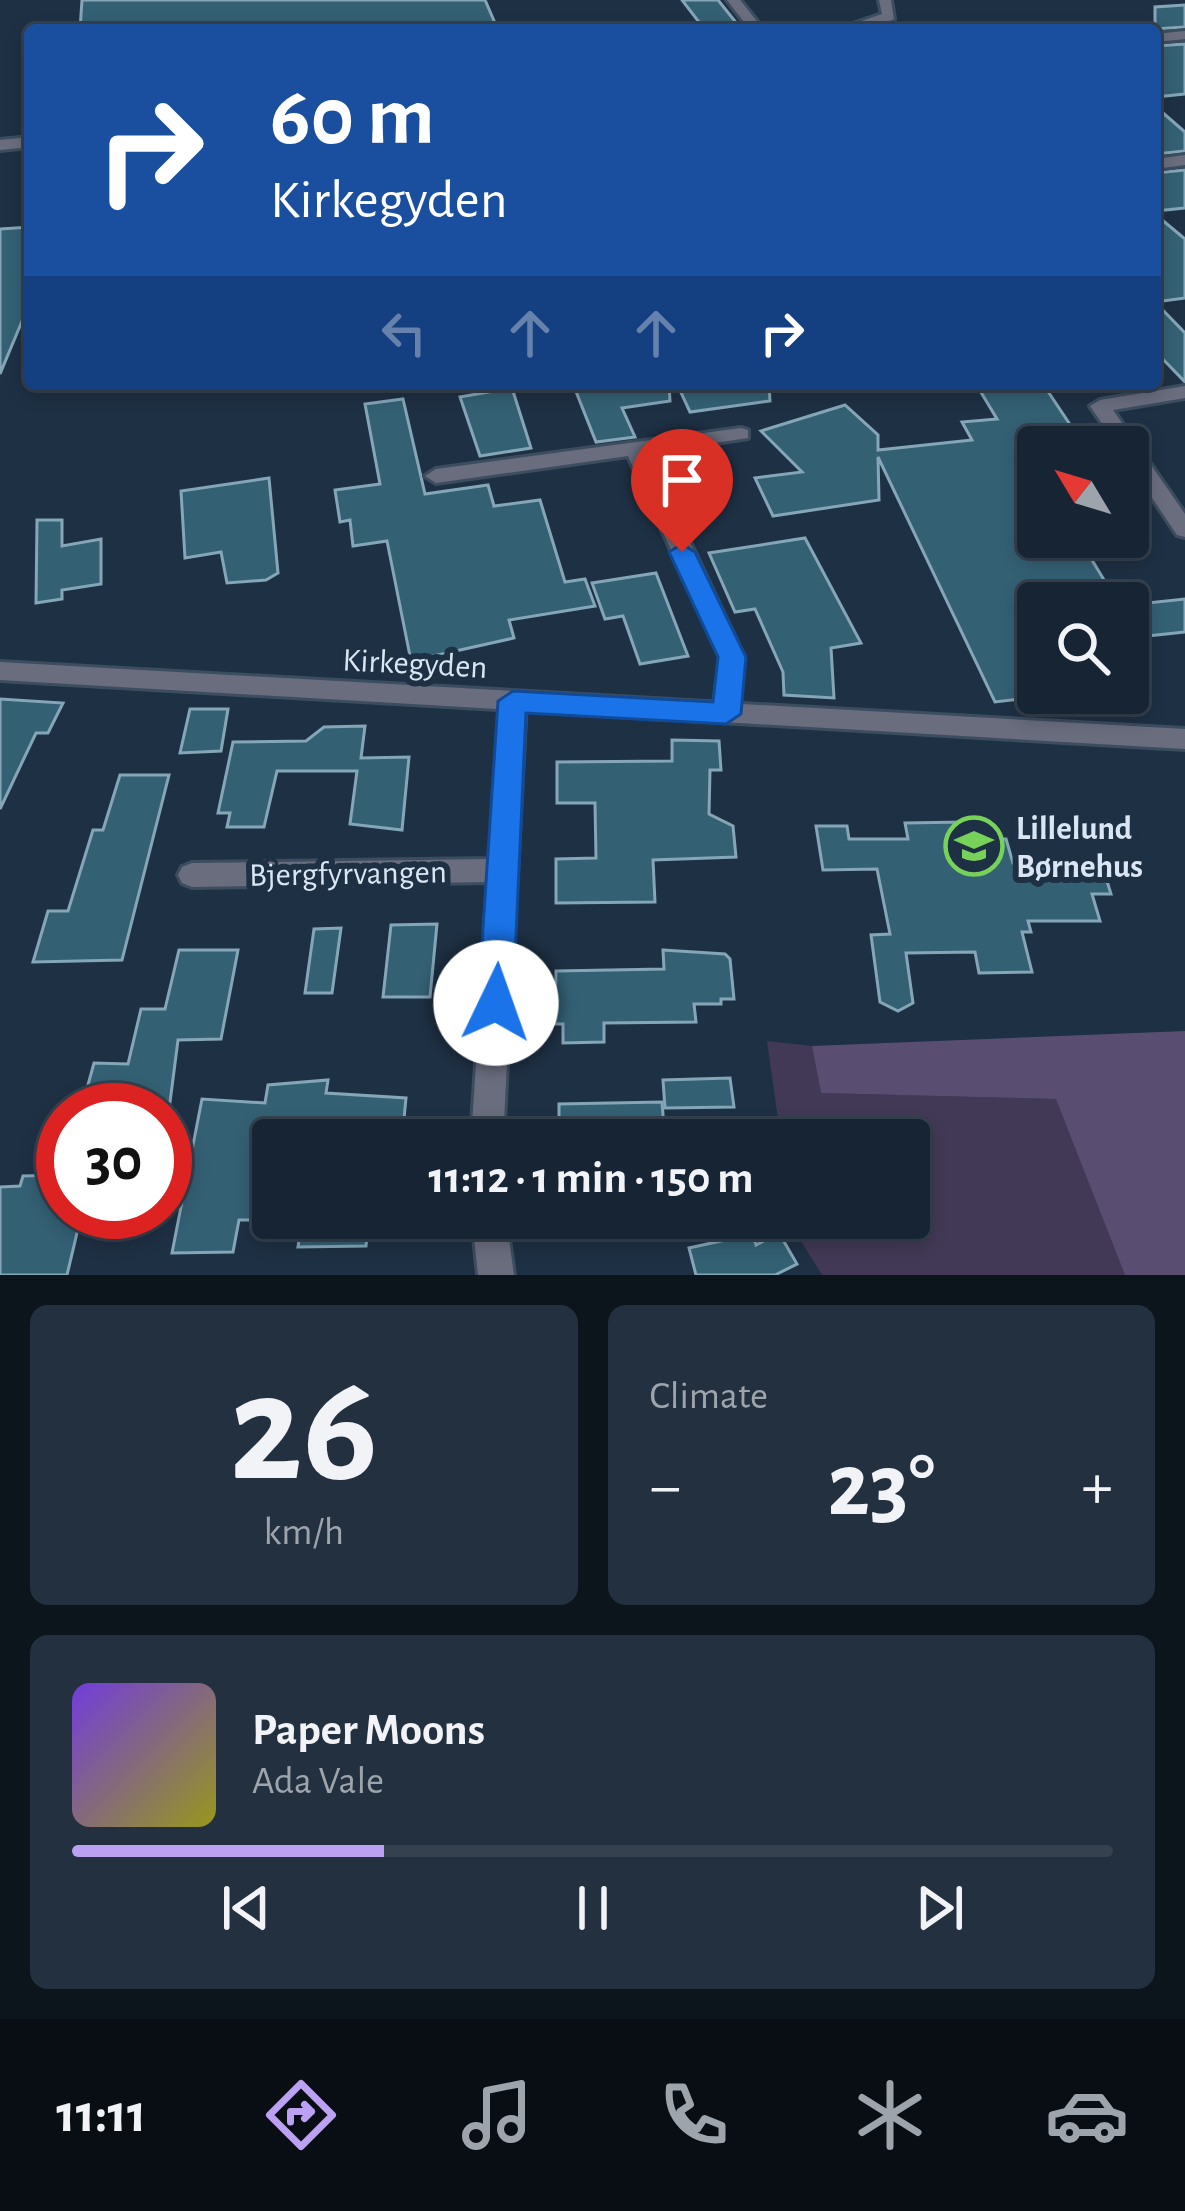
<!DOCTYPE html>
<meta charset="utf-8">
<style>
body{margin:0;font-family:"Alegreya Sans",sans-serif;background:#23303f;color:#f1f3f6;height:100vh;display:flex;flex-direction:column;font-size:45px;white-space:nowrap}
*{box-sizing:border-box;margin:0}
p{font-size:39px;color:#9ea4ac}
.icon{flex:none;width:66px;height:66px;fill:none;stroke:currentColor;stroke-width:2;stroke-linecap:round;stroke-linejoin:round}
.map{position:relative;height:1275px;overflow:hidden}
.sheet{display:flex;flex-direction:column;gap:30px;padding:30px;background:#0c141c;flex:1}
.sheet>*{flex:none}
.hud{position:absolute;left:24px;top:24px;width:1137px;height:366px;border-radius:12px;box-shadow:0 6px 18px #0003,0 0 0 3px #35414e;background:#1a4fa0;color:#fff;overflow:hidden}
.needle{width:78px;rotate:308deg}
.tools{position:absolute;left:1017px;top:426px;display:grid;gap:24px}
.tools a{display:grid;place-items:center;width:132px;height:132px;border-radius:12px;background:#162433;box-shadow:0 6px 18px #0003,0 0 0 3px #35414e;font-size:60px}
.speed{position:absolute;left:36px;top:1083px;display:flex;gap:24px;font-size:60px;font-weight:700;text-align:center}
.speed>*{display:grid;place-content:center;width:156px;height:156px;border-radius:50%;background:#162433;box-shadow:0 6px 18px #0003,0 0 0 3px #35414e;line-height:1}
.speed .limit{border:18px solid #d22;background:#fff;color:#111}
.pin{position:absolute;display:grid;place-items:center;width:102px;height:102px;color:#fff;margin:-123px -51px;border-radius:50% 50% 50% 0;rotate:-45deg;box-shadow:0 0 12px #0007}
.pin .icon{rotate:45deg}
.me{position:absolute;width:132px;margin:-66px;rotate:3deg;stroke-linejoin:round;filter:drop-shadow(0 0 9px #0008)}
.turn{display:flex;align-items:center;gap:42px;height:252px;padding:0 48px;font-size:54px}
.turn .icon{width:156px;height:156px;stroke-width:2.5}
.turn b{display:block;font-size:84px;line-height:102px}
.lanes{display:flex;align-items:center;height:114px;padding:0 48px;background:#0003;justify-content:center;gap:60px;direction:ltr}
.lanes .off{opacity:.35}
.big{font-size:90px;font-weight:600;line-height:1.1}
.sheet .widget{flex:1;display:flex;flex-direction:column;justify-content:center;gap:18px;min-width:0;padding:0 42px;border-radius:18px;background:#23303f}
.sheet .dial{align-items:center;gap:0}
.dial b{font-size:156px;line-height:1}
.song{display:flex;align-items:center;gap:36px}
.cover{width:144px;height:144px;border-radius:18px;background:linear-gradient(135deg,hsl(260 70% 55%),hsl(60 70% 35%))}
.played{height:12px;border-radius:6px;background:linear-gradient(90deg,#bca0f2 30%,#35414e 30%)}
.keys{display:flex;justify-content:space-around;direction:ltr}
.heat{display:flex;justify-content:space-between;align-items:center;font-size:66px;direction:ltr}
.sheet .tiles{flex:1;display:grid;gap:30px;grid-template-columns:1fr 1fr}
.widget:last-child{grid-column:span 2}
.trip{position:absolute;left:252px;top:1119px;width:678px;height:120px;border-radius:12px;background:#162433;box-shadow:0 6px 18px #0003,0 0 0 3px #35414e;font-weight:600;line-height:120px;text-align:center}
.tabs{display:flex;height:192px;justify-content:space-around;align-items:center;background:#090e14;color:#9ea4ac}
.tabs .icon{width:84px;height:84px}
.tabs .active{color:#bca0f2}
.tabs b{font-size:54px;color:#f1f3f6}
.map>svg:first-child{display:block}
</style>
<div class="map">
<svg width="1185" height="1275" viewBox="0 0 1185 1275">
<rect width="100%" height="100%" fill="#1e3044"/>
<path fill="#423956" d="M 767,1041 L 812,1046 L 821,1093 L 1057,1099 L 1125,1275 L 822,1275 L 794,1230 L 792,1218 L 909,1218 L 909,1140 L 781,1140 Z"/>
<path fill="#594e71" d="M 1185,1031 L 1185,1275 L 1125,1275 L 1056,1099 L 821,1093 L 812,1046 Z"/>
<g fill="#346074" stroke="#84a6b7" stroke-width="3">
<path d="M 82,0 L 485,0 L 498,30 L 80,30 Z"/>
<path d="M 682,0 L 718,0 L 742,30 L 705,30 Z"/>
<path d="M 1185,5 L 1185,27 L 1155,29 L 1155,7 Z"/>
<path d="M 1185,44 L 1185,94 L 1155,97 L 1155,46 Z"/>
<path d="M 1155,106 L 1185,132 L 1185,151 L 1155,154 Z"/>
<path d="M 1185,170 L 1185,208 L 1155,211 L 1155,173 Z"/>
<path d="M 1155,214 L 1185,239 L 1185,298 L 1155,302 Z"/>
<path d="M 30,227 L 30,302 L 0,374 L 0,229 Z"/>
<path d="M 1155,302 L 1185,333 L 1185,382 L 1155,351 Z"/>
<path d="M 573,384 L 669,384 L 670,401 L 622,408 L 635,437 L 596,442 Z"/>
<path d="M 677,384 L 769,384 L 770,401 L 690,412 Z"/>
<path d="M 976,384 L 1043,384 L 1085,447 L 1038,447 L 1038,537 L 1078,537 L 1118,603 L 1019,603 L 1038,638 L 1038,697 L 995,702 L 878,457 L 879,500 L 773,516 L 755,478 L 802,472 L 761,431 L 845,405 L 878,435 L 878,450 L 972,440 L 962,422 L 997,419 Z"/>
<path d="M 512,388 L 531,448 L 480,456 L 460,397 Z"/>
<path d="M 403,399 L 425,494 L 488,485 L 494,506 L 540,500 L 565,582 L 585,579 L 595,606 L 509,620 L 514,638 L 411,661 L 387,541 L 353,546 L 350,520 L 340,522 L 335,490 L 380,484 L 365,404 Z"/>
<path d="M 269,478 L 278,573 L 266,580 L 227,583 L 221,552 L 185,558 L 181,491 Z"/>
<path d="M 37,520 L 62,520 L 62,546 L 101,539 L 101,584 L 62,590 L 62,599 L 36,603 Z"/>
<path d="M 805,538 L 861,643 L 831,648 L 834,698 L 784,695 L 783,672 L 755,609 L 735,612 L 709,553 Z"/>
<path d="M 656,573 L 688,656 L 640,664 L 623,616 L 605,619 L 592,583 Z"/>
<path d="M 1185,599 L 1185,632 L 1128,638 L 1128,605 Z"/>
<path d="M 0,699 L 63,703 L 48,733 L 36,733 L 0,809 Z"/>
<path d="M 190,709 L 228,709 L 221,751 L 180,753 Z"/>
<path d="M 365,726 L 361,758 L 409,757 L 402,830 L 350,824 L 357,771 L 277,771 L 264,827 L 227,827 L 230,813 L 218,813 L 233,742 L 306,741 L 324,727 Z"/>
<path d="M 672,740 L 719,741 L 721,770 L 710,770 L 709,814 L 733,826 L 736,857 L 653,860 L 655,902 L 556,903 L 556,859 L 596,858 L 595,803 L 557,803 L 557,762 L 672,761 Z"/>
<path d="M 120,775 L 169,775 L 122,960 L 33,962 L 48,911 L 68,911 L 93,830 L 103,830 Z"/>
<path d="M 965,822 L 969,839 L 1006,839 L 1013,863 L 1101,862 L 1111,894 L 1092,894 L 1100,921 L 1028,921 L 1031,932 L 1022,932 L 1032,972 L 979,973 L 975,952 L 906,953 L 913,1003 L 898,1011 L 880,1002 L 871,935 L 890,934 L 877,869 L 823,870 L 816,826 L 847,826 L 849,839 L 908,839 L 905,823 Z"/>
<path d="M 437,924 L 430,997 L 383,997 L 391,925 Z"/>
<path d="M 341,928 L 332,993 L 305,993 L 314,929 Z"/>
<path d="M 179,950 L 238,950 L 221,1039 L 178,1040 L 169,1110 L 81,1110 L 94,1063 L 128,1064 L 141,1009 L 165,1009 Z"/>
<path d="M 663,950 L 725,954 L 730,959 L 734,999 L 721,999 L 721,1004 L 694,1004 L 696,1022 L 604,1023 L 604,1042 L 563,1043 L 563,1024 L 555,1024 L 556,971 L 664,969 Z"/>
<path d="M 730,1078 L 734,1107 L 665,1108 L 663,1080 Z"/>
<path d="M 328,1080 L 326,1093 L 406,1098 L 402,1140 L 273,1140 L 273,1220 L 239,1220 L 233,1252 L 172,1253 L 202,1099 L 265,1103 L 268,1085 Z"/>
<path d="M 662,1102 L 665,1140 L 559,1140 L 559,1104 Z"/>
<path d="M 63,1175 L 63,1212 L 82,1212 L 67,1275 L 0,1275 L 0,1187 L 20,1186 L 23,1176 Z"/>
<path d="M 302,1218 L 369,1218 L 366,1246 L 298,1247 Z"/>
<path d="M 779,1233 L 797,1264 L 775,1275 L 696,1275 L 689,1248 L 753,1234 L 756,1245 Z"/>
</g>
<g fill="none" stroke-linecap="round" stroke-linejoin="round">
<defs>
<g id="minor">
<path d="M 727,0 L 740,0 L 764,30 L 750,30 Z"/>
<path d="M 879,0 L 891,0 L 894,19 L 871,30 L 835,30 L 882,14 Z"/>
<path d="M 1185,31 L 1185,39 L 1155,42 L 1155,34 Z"/>
<path d="M 30,137 L 30,147 L 0,150 L 0,140 Z"/>
<path d="M 1185,155 L 1185,165 L 1155,169 L 1155,159 Z"/>
<path d="M 1185,386 L 1185,398 L 1113,410 L 1185,514 L 1185,537 L 1177,535 L 1128,462 L 1128,447 L 1118,447 L 1090,406 L 1100,400 Z"/>
<path d="M 741,428 L 748,430 L 748,438 L 648,453 L 744,657 L 739,714 L 735,721 L 717,721 L 713,714 L 720,657 L 628,456 L 436,483 L 425,476 L 436,469 Z"/>
<path d="M 513,692 L 522,694 L 526,701 L 503,1140 L 471,1140 L 488,882 L 192,887 L 182,883 L 178,875 L 182,867 L 192,863 L 490,859 L 500,701 L 504,694 Z"/>
<path d="M 472,1218 L 506,1218 L 514,1275 L 478,1275 Z"/>
</g>
<path id="tertiary" d="M 0,662 L 1185,729 L 1185,749 L 0,680 Z"/>
</defs>
<use href="#minor" stroke="#3c4d60" stroke-width="6"/>
<use href="#tertiary" stroke="#3c4d60" stroke-width="6"/>
<use href="#minor" fill="#6a6d7e" fill-rule="evenodd"/>
<use href="#tertiary" fill="#6a6d7e" fill-rule="evenodd"/>
</g>
<path fill="#1a73e8" stroke="#114b97" stroke-width="3" d="M 682,544 L 695,552 L 746,657 L 741,714 L 726,724 L 526,713 L 513,1003 L 508,1014 L 496,1018 L 483,1014 L 478,1003 L 498,701 L 513,691 L 713,702 L 718,657 L 669,552 Z"/>
<defs>
<symbol id="school-ring" viewBox="-11 -11 22 22"><circle r="9.5" fill="#1e3044" stroke="#77d259" stroke-width="1.5"/><path d="M0-5L7-2L0 1L-7-2ZM-4 1L0 2.5L4 1V4Q0 6-4 4Z" fill="#77d259"/></symbol>
</defs>
<g fill-rule="evenodd">
<use href="#school-ring" x="941" y="813" width="66" height="66"/>
</g>
<g text-anchor="middle" stroke-width="12" stroke-linejoin="round" paint-order="stroke">
<g font-size="33" fill="#dae6f3" stroke="#1e3044">
<text transform="translate(415 662) rotate(3)" y="12">Kirkegyden</text>
<text transform="translate(348 872) rotate(-1)" y="12">Bjergfyrvangen</text>
</g>
<g font-size="33" font-weight="bold" fill="#dae6f3" stroke="#1e3044" text-anchor="start">
<text x="1016" y="839">Lillelund<tspan x="1016" dy="38">Børnehus</tspan></text>
</g>
</g>
</svg>
<div class="tools">
<a><svg class="needle" viewBox="-14 -14 28 28"><path d="M0-13l5 13h-10z" fill="#e53935"/><path d="M0 13l5-13h-10z" fill="#9ea4ac"/></svg></a>
<a><svg class="icon" aria-label="search" viewBox="0 0 24 24"><circle cx="10" cy="10" r="6"/><path d="M15 15l6 6"/></svg></a>
</div>
<div class="speed"><div class="limit">30</div></div>
<div class="pin" style="left:682px;top:552px;background:#d93025"><svg class="icon" aria-label="arrive" viewBox="0 0 24 24"><path d="M6 21V4h12l-3 4 3 4H6"/></svg></div>
<svg class="me" style="left:496px;top:1003px" viewBox="-20 -20 40 40"><circle r="19" fill="#fff"/><path d="M0-13L10 11 0 6-10 11z" fill="#1a73e8"/></svg>
<div class="trip">11:12 · 1 min · 150 m</div>
<div class="hud">
<div class="turn"><svg class="icon" aria-label="right" viewBox="0 0 24 24"><path d="M7 20v-9h11M14 6l5 5-5 5"/></svg><div><b>60 m</b>Kirkegyden</div></div>
<div class="lanes"><svg class="icon off" aria-label="left" viewBox="0 0 24 24"><path d="M17 20v-9H6M10 6l-5 5 5 5"/></svg><svg class="icon off" aria-label="ahead" viewBox="0 0 24 24"><path d="M12 20V5M6 11l6-6 6 6"/></svg><svg class="icon off" aria-label="ahead" viewBox="0 0 24 24"><path d="M12 20V5M6 11l6-6 6 6"/></svg><svg class="icon" aria-label="right" viewBox="0 0 24 24"><path d="M7 20v-9h11M14 6l5 5-5 5"/></svg></div>
</div>
</div>
<section class="sheet">
<div class="tiles">
<div class="widget dial"><b>26</b><p>km/h</p></div>
<div class="widget"><p>Climate</p>
<div class="heat"><a>−</a><b class="big">23°</b><a>+</a></div>
</div>
<div class="widget">
<div class="song"><i class="cover"></i><div><b>Paper Moons</b><p>Ada Vale</p></div></div>
<div class="played"></div>
<div class="keys"><svg class="icon" aria-label="previous" viewBox="0 0 24 24"><path d="M18 5L8 12l10 7zM5 5v14"/></svg><svg class="icon" aria-label="pause" viewBox="0 0 24 24"><path d="M8 5v14M16 5v14"/></svg><svg class="icon" aria-label="next" viewBox="0 0 24 24"><path d="M6 5l10 7-10 7zM19 5v14"/></svg></div>
</div>
</div>
</section>
<nav class="tabs">
<b>11:11</b>
<svg class="icon active" aria-label="directions" viewBox="0 0 24 24"><path d="M12 3l9 9-9 9-9-9zM9 14v-3h6M13 9l2 2-2 2"/></svg>
<svg class="icon" aria-label="music" viewBox="0 0 24 24"><path d="M9 18V5l10-2v13"/><circle cx="6" cy="18" r="3"/><circle cx="16" cy="16" r="3"/></svg>
<svg class="icon" aria-label="phone" viewBox="0 0 24 24"><path d="M5 4h4l2 5-3 2q2 4 5 5l2-3 5 2v4C11 20 4 13 5 4z"/></svg>
<svg class="icon" aria-label="climate" viewBox="0 0 24 24"><path d="M12 3v18M4 7l16 10M4 17L20 7"/></svg>
<svg class="icon" aria-label="car" viewBox="0 0 24 24"><path d="M5 17H2v-5l4-1 3-4h7l3 4 3 1v5h-3M9 17h6M6 11h13"/><circle cx="7" cy="17" r="2"/><circle cx="17" cy="17" r="2"/></svg>
</nav>
